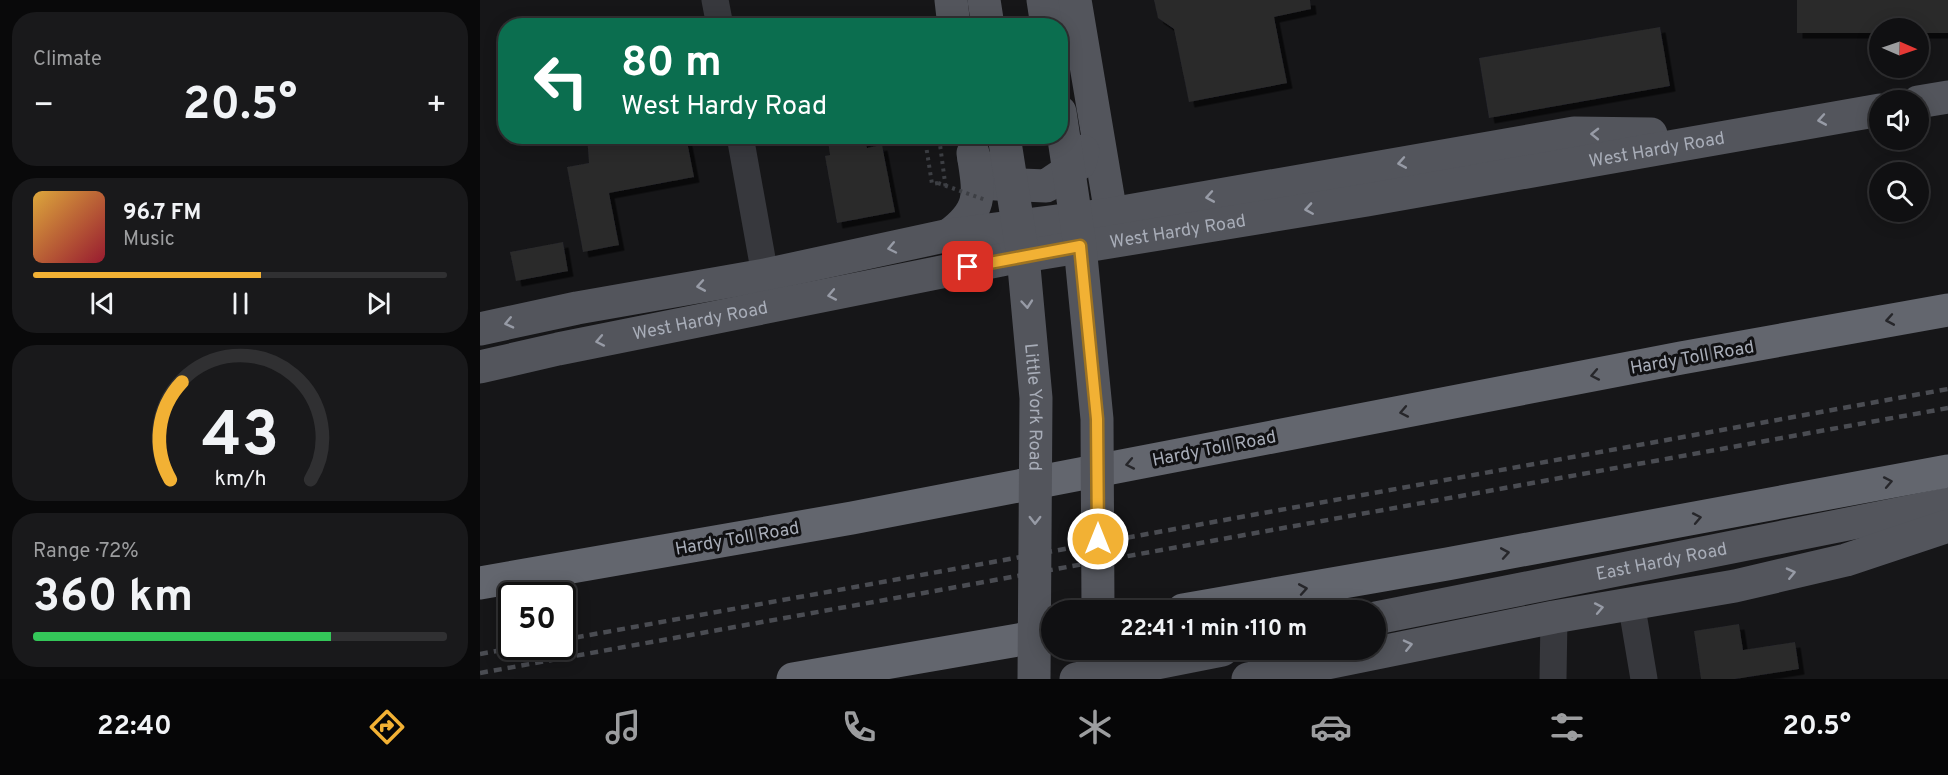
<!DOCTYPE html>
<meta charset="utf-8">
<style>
body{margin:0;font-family:Overpass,sans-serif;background:#19191b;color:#f1f3f6;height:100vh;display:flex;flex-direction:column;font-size:22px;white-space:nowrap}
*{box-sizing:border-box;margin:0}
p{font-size:20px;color:#9c9d9f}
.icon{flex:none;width:33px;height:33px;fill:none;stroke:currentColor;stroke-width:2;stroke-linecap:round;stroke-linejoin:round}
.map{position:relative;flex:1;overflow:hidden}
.sheet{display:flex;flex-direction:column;gap:12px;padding:12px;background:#09090a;width:480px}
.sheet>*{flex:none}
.hud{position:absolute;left:18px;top:18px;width:570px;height:126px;border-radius:24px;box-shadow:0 3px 15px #0003,0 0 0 2px #303032;background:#0b6e4f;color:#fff;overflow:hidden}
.needle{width:39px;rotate:92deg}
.buttons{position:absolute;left:1389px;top:18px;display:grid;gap:12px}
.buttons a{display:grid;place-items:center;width:60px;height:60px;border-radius:50%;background:#101012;box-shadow:0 3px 15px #0003,0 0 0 2px #303032;font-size:30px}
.speed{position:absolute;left:18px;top:582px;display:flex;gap:12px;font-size:30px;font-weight:700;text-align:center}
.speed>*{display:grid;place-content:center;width:78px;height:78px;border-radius:50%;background:#101012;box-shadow:0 3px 15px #0003,0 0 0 2px #303032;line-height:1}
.speed .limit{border:3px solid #111;border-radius:9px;background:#fff;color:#111}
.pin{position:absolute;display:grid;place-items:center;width:51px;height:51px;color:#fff;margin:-26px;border-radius:12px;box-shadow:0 3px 9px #0006}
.me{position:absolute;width:66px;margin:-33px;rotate:0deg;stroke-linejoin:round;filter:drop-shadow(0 0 4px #0008)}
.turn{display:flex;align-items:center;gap:21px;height:126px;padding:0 24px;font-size:27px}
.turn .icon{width:78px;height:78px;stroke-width:2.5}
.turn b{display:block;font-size:42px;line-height:51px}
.big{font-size:45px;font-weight:700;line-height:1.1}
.sheet .card{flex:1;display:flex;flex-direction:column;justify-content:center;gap:9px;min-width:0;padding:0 21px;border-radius:24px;background:#19191b}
.sheet .dial{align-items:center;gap:0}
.dial svg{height:156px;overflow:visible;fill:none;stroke:#303032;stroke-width:7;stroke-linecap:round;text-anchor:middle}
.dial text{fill:#f1f3f6;stroke:none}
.song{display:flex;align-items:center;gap:18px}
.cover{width:72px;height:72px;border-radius:9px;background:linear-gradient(135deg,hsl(40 70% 55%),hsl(350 70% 35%))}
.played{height:6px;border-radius:3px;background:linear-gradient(90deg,#f2b134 55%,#303032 55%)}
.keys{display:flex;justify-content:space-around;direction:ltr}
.heat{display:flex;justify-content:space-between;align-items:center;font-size:33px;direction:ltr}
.charge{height:9px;border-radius:4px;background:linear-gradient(90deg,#34c759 72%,#303032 0)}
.trip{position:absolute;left:561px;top:600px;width:345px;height:60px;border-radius:30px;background:#101012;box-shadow:0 3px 15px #0003,0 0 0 2px #303032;font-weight:700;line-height:60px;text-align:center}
.tabs{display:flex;height:96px;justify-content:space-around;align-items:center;background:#060607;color:#9c9d9f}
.tabs .icon{width:42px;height:42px}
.tabs .selected{color:#f2b134}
.tabs b{font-size:27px;color:#f1f3f6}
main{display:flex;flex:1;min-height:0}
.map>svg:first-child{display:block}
</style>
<main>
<section class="sheet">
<div class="card"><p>Climate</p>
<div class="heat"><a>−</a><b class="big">20.5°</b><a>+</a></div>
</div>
<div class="card">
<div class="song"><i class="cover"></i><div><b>96.7 FM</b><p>Music</p></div></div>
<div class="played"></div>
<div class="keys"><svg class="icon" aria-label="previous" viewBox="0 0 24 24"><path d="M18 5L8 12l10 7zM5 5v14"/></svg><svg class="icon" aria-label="pause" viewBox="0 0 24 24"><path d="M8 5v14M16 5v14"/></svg><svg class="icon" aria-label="next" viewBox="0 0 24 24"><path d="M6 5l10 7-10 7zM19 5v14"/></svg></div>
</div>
<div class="card dial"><svg viewBox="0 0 100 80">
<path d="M14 69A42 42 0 1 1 86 69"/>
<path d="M14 69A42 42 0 0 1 20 19" stroke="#f2b134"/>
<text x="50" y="56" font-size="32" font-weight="700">43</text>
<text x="50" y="72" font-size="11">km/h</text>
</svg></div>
<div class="card"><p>Range · 72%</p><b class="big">360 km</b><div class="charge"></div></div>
</section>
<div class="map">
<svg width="1468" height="679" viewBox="0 0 1468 679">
<defs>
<filter id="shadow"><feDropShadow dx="5.5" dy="5.5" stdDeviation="0" flood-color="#0009"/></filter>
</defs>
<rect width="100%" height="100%" fill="#161618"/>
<g fill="#29292c" filter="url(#shadow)">
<path d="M 674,0 L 830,0 L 831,9 L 794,17 L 807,83 L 709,102 L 694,29 L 678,18 Z"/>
<path d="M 1317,0 L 1468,0 L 1468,33 L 1438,33 L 1438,28 L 1400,28 L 1400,33 L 1317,33 Z"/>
<path d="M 1180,27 L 1190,86 L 1009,118 L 999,58 Z"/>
<path d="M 107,136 L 206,136 L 214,177 L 129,193 L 139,245 L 103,252 L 87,167 L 109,163 Z"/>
<path d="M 372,136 L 384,136 L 387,148 L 402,145 L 415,212 L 357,223 L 345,156 L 350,155 L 348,141 Z"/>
<path d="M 83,242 L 88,271 L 36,281 L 30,252 Z"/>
<path d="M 1259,624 L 1263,650 L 1315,642 L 1319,669 L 1255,679 L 1221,679 L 1214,631 Z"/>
</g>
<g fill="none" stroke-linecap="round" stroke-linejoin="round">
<path stroke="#3d3f44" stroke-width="4" stroke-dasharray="3 4.5" stroke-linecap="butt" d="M 458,183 L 452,184 L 445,139 L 459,137 L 466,190"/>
<g stroke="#37383d" stroke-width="27">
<path d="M 235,0 L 240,26"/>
<path d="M 260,136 L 285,275"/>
<path d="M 1151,602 L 1164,679"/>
<path d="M 1073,679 L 1074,617"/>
</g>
<g stroke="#53555c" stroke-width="33">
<path d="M 471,0 L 474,26"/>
<path d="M 504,0 L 508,26"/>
<path d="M 563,0 L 567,26"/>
<path d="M 595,0 L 631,214"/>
<path d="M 1438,102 L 1468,97"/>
<path d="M 494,159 L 516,184 L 566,186 L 600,163 L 603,151"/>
<path d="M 469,235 C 504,209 499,193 493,153"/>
<path d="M 0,329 L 97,308 L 285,275 L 469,235 L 631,214 L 1094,133 L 1171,134"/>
<path id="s1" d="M 0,367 L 78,349 L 526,259 L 887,200 L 1400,110"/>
<path id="s2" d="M 896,618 L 1468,504"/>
<path d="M 596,679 L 742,650"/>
<path d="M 768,679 L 1074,617 L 1255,586 L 1366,560 L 1468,526"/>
</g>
<g stroke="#63666e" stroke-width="33">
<path d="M 0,583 L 372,518 L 1201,358 L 1468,310"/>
<path d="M 703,610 L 967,564 L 1468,471"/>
<path d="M 313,679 L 572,634"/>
</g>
<g stroke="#4a4c52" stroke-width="4.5" stroke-dasharray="8 6" stroke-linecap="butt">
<path d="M 82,640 L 1468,389"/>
<path d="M 0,654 L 44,646"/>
<path d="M 0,673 L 1468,408"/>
</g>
<path stroke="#3d3f44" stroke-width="4" stroke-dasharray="3 4.5" stroke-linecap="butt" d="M 458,183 L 506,200"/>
<g stroke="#53555c" stroke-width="33">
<path d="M 580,112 L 600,246 L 617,419 L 618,610"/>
<path id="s3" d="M 524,136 L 543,256 L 556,398 L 554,679"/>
</g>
</g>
<defs><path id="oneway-chevron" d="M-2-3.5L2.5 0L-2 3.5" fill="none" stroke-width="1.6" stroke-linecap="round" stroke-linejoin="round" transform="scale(1.5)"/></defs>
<g stroke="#979ba6">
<use href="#oneway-chevron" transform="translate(1342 120) rotate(170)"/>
<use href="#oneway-chevron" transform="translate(1115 134) rotate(-179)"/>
<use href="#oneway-chevron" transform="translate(922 163) rotate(170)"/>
<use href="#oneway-chevron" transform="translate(730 197) rotate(170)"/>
<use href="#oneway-chevron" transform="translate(829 209) rotate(171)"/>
<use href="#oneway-chevron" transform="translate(412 248) rotate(168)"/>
<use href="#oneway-chevron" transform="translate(221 286) rotate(170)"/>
<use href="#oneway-chevron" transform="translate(352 295) rotate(169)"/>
<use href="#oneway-chevron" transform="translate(547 304) rotate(85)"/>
<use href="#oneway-chevron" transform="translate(29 323) rotate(167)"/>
<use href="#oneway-chevron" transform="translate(120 341) rotate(169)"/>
<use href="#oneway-chevron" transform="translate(555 520) rotate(90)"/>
<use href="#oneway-chevron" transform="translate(1311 573) rotate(-13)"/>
<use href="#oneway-chevron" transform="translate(1119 608) rotate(-11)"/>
<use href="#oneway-chevron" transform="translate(928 645) rotate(-13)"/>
</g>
<g stroke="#26262a">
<use href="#oneway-chevron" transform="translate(1410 320) rotate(170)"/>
<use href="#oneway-chevron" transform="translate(1115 375) rotate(169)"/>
<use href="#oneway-chevron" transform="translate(924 412) rotate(169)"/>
<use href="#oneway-chevron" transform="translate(650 464) rotate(169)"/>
<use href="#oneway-chevron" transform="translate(1408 482) rotate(-11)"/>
<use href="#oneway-chevron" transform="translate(1217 518) rotate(-11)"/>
<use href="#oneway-chevron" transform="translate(1025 553) rotate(-10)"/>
<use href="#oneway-chevron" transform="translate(823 589) rotate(-10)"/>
</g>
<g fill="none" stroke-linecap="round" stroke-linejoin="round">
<defs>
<path id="route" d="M 488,267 L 600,246 L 617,419 L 618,539"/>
</defs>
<use href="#route" stroke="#9d7322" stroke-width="15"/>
<use href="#route" stroke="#f2b134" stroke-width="10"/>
</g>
<g text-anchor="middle" stroke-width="6" stroke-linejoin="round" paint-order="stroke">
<g font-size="18" fill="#a8adb8" stroke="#111113">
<text dy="6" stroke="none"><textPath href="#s1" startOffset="1197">West Hardy Road</textPath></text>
<text dy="6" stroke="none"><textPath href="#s1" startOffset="711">West Hardy Road</textPath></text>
<text dy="6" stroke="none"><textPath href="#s1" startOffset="225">West Hardy Road</textPath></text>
<text transform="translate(1212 357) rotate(-10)" y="6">Hardy Toll Road</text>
<text dy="6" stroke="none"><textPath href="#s3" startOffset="273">Little York Road</textPath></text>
<text transform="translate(734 448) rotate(-11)" y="6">Hardy Toll Road</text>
<text transform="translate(257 538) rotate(-10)" y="6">Hardy Toll Road</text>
<text dy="6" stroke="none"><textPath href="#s2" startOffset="291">East Hardy Road</textPath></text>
</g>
</g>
</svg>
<div class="buttons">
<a><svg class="needle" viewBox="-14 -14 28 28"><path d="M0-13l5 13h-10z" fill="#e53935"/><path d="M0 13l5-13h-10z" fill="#9c9d9f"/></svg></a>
<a><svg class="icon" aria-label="sound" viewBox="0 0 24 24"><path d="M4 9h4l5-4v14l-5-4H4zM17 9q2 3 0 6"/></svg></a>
<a><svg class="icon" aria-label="search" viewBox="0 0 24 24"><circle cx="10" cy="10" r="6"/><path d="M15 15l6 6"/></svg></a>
</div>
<div class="speed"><div class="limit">50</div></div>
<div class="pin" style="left:488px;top:267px;background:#d93025"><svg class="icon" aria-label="arrive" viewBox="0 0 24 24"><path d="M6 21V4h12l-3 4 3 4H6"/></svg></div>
<svg class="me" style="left:618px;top:539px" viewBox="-20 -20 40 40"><circle r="17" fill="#f2b134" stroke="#fff" stroke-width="3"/><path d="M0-11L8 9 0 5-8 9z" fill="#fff"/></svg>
<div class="trip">22:41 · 1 min · 110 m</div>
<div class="hud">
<div class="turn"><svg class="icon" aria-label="left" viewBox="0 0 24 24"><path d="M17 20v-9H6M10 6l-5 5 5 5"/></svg><div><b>80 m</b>West Hardy Road</div></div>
</div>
</div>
</main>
<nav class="tabs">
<b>22:40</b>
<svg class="icon selected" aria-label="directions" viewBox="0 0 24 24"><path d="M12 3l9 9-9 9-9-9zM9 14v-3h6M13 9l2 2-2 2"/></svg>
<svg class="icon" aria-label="music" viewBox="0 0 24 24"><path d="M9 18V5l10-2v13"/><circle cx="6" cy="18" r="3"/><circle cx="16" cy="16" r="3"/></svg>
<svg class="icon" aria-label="phone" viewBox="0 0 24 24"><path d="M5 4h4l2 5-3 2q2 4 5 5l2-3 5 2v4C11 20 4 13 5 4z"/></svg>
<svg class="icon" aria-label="climate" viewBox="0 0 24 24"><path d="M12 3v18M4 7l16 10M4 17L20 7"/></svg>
<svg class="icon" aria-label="car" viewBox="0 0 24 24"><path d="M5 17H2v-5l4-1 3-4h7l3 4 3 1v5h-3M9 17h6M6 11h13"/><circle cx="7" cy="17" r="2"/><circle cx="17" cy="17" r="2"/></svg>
<svg class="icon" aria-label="filters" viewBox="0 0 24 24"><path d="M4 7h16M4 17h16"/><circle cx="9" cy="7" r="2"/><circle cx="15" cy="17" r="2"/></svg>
<b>20.5°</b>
</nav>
